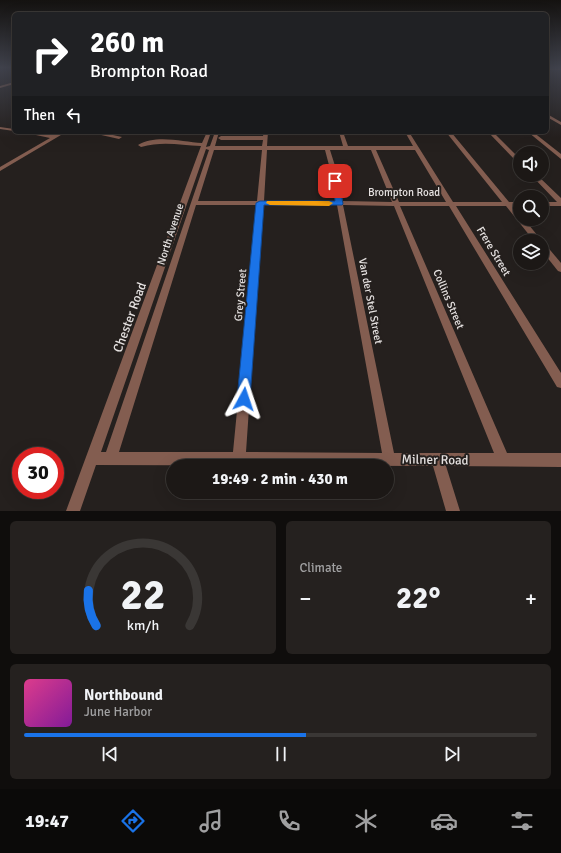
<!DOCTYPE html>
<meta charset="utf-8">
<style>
body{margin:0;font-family:Signika,sans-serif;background:#25211f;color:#f1f3f6;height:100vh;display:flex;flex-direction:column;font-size:15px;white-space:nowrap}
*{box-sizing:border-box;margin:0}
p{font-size:13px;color:#a0a0a1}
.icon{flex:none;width:22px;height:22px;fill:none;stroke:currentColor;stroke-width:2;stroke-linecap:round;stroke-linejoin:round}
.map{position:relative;height:511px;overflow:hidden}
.side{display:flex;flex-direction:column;gap:10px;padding:10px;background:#0f0d0c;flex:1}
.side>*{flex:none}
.guide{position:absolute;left:12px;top:12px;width:537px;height:122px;border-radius:6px;box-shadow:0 4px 16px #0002,0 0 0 1px #3a3735;background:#202124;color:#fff;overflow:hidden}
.tools{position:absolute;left:513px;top:146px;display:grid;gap:8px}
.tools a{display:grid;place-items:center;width:36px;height:36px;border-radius:50%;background:#1c1816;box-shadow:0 4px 16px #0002,0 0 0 1px #3a3735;font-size:20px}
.speed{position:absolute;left:12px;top:447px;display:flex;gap:8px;font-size:20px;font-weight:700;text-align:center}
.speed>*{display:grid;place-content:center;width:52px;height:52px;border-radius:50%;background:#1c1816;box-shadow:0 4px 16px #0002,0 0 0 1px #3a3735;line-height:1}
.speed .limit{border:6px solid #d22;background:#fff;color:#111}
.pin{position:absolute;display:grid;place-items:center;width:34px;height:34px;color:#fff;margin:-17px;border-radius:8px;box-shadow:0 2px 6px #0006}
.me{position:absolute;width:44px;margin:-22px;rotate:5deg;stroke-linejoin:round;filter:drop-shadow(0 0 3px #0008)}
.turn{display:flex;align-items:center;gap:14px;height:84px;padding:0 12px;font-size:18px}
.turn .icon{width:52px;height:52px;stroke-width:2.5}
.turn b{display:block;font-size:28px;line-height:34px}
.then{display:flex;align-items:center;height:38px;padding:0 12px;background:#0003;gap:8px;font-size:15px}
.big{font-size:30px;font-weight:800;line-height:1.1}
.side .card{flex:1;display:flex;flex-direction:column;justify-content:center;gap:6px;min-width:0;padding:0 14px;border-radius:6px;background:#25211f}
.side .dial{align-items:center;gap:0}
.dial svg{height:104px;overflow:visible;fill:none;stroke:#3a3735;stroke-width:7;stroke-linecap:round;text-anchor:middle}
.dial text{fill:#f1f3f6;stroke:none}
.song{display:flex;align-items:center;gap:12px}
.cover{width:48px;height:48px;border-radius:6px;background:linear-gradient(135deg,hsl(330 70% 55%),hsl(290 70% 35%))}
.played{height:4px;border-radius:2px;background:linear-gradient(90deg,#1a73e8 55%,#3a3735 55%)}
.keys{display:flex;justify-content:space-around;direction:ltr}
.heat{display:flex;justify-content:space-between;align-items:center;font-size:22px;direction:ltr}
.side .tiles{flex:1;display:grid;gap:10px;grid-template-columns:1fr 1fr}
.card:last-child{grid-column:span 2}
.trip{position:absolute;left:166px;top:459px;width:228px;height:40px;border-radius:20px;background:#1c1816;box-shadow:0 4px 16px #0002,0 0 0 1px #3a3735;font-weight:800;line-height:40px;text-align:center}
.tab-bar{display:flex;height:64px;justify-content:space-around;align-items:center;background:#0b0a09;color:#a0a0a1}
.tab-bar .icon{width:28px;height:28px}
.tab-bar .on{color:#1a73e8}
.tab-bar b{font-size:18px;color:#f1f3f6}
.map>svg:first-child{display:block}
</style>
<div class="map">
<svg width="561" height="511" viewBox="0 0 561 511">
<rect width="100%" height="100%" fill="#25201e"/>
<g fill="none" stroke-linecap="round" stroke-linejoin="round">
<g fill="#835d50" fill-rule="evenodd">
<rect x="547" y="68" width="14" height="2"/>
<path d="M 14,82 L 14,84 L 0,88 L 0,86 Z"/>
<path d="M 547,114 L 561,122 L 561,125 L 547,117 Z"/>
<path d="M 0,127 L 14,129 L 14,131 L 0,129 Z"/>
<path d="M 22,132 L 33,132 L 54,135 L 60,132 L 66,132 L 0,171 L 0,167 L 50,138 Z"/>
<path d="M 88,132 L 99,132 L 122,137 L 119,139 Z"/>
<path d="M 207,132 L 211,132 L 206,147 L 210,146 L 215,132 L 219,132 L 215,146 L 262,146 L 263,140 L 221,140 L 218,138 L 221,136 L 263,136 L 264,132 L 268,132 L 267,146 L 343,146 L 339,132 L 343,132 L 348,146 L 413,146 L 405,132 L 409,132 L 453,202 L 502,202 L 446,132 L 451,132 L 509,202 L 520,202 L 520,206 L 513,206 L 520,214 L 520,219 L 524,219 L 542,241 L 534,241 L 506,206 L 456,206 L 561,373 L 561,388 L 557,387 L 449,206 L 400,206 L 507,453 L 561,453 L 561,467 L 446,466 L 460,511 L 446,511 L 433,466 L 96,465 L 80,511 L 66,511 L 201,146 C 180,145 162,141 141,147 L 138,145 C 156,134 183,142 202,143 ZM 206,149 L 209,150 L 106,452 L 101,452 ZM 214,150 L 262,150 L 257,201 L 198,201 ZM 267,150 L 325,150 L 330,169 L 336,201 L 264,201 ZM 330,150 L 371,150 L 392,202 L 343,201 L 336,169 ZM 376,150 L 415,150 L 446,202 L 399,202 ZM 196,205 L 257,205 L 233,452 L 119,452 ZM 263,205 L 337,205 L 382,453 L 246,452 ZM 343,205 L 394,206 L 494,453 L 394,453 Z"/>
<path d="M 488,132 L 493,132 L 520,159 L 520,164 L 518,163 Z"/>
<path d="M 528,132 L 533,132 L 561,154 L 561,159 Z"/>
<path d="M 531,175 L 537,175 L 561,198 L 561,206 L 542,206 L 542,202 L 557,202 Z"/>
<path d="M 542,243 L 545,244 L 561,263 L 561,272 L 558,271 L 542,251 Z"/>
</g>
</g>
<linearGradient id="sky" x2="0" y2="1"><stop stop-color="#141210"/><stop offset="0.49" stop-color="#40424c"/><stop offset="1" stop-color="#40424c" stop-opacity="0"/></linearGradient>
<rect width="561" height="138" fill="url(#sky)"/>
<path fill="#1a73e8" stroke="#114b97" d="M 333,179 L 339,181 L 343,204 L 342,205 L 264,205 L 250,399 L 248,404 L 244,405 L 239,404 L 237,399 L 256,203 L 260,201 L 335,201 Z"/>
<path fill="#f59e0b" d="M 267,201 L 329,201 L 333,203 L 329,206 L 270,205 L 266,203 Z"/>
<g text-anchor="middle" stroke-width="4" stroke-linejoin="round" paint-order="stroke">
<g font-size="11" fill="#e5e1e0" stroke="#25201e">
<text x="404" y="196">Brompton Road</text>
<text transform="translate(170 234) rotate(-72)" y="4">North Avenue</text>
<text transform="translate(494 251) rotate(59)" y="4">Frere Street</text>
<text transform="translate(240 295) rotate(-85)" y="4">Grey Street</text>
<text transform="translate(449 299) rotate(67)" y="4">Collins Street</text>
<text transform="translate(371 301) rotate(79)" y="4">Van der Stel Street</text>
</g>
<g font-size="13" fill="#e5e1e0" stroke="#25201e">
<text transform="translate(129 317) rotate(-70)" y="5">Chester Road</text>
<text transform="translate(435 459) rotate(1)" y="5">Milner Road</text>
</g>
</g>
</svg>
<div class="tools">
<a><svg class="icon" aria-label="sound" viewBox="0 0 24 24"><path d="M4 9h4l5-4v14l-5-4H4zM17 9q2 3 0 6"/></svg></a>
<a><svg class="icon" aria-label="search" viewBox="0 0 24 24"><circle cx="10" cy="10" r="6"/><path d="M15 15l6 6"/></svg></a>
<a><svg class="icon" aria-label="layers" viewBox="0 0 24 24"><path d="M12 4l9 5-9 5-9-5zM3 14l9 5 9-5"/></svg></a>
</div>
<div class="speed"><div class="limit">30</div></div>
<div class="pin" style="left:335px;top:181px;background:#d93025"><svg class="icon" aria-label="arrive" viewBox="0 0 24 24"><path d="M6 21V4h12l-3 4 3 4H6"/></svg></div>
<svg class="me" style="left:244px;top:399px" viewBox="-20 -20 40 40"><path d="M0-17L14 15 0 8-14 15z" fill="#1a73e8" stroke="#fff" stroke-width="4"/></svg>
<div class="trip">19:49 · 2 min · 430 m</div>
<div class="guide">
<div class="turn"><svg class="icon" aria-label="right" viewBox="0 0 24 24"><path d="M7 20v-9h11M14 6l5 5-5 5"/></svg><div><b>260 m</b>Brompton Road</div></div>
<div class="then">Then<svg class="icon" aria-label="left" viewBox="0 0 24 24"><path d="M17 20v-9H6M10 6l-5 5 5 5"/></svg></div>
</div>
</div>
<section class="side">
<div class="tiles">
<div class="card dial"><svg viewBox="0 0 100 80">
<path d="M14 69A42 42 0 1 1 86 69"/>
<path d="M14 69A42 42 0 0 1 8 42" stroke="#1a73e8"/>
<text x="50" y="56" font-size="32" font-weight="700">22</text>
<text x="50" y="72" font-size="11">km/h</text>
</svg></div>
<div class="card"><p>Climate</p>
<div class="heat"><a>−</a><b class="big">22°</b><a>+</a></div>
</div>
<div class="card">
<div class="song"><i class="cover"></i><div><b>Northbound</b><p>June Harbor</p></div></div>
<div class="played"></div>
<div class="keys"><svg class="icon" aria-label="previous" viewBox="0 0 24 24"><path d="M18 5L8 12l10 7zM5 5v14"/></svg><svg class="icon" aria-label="pause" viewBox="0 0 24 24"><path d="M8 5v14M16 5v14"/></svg><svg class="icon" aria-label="next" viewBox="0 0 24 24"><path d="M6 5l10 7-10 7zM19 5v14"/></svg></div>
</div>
</div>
</section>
<nav class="tab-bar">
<b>19:47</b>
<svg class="icon on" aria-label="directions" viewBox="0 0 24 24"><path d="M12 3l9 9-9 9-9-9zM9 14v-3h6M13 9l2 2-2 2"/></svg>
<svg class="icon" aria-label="music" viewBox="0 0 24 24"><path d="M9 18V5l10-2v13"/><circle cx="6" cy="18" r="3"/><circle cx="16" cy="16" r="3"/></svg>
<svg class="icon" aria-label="phone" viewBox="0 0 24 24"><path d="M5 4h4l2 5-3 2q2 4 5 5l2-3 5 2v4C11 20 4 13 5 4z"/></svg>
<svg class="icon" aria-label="climate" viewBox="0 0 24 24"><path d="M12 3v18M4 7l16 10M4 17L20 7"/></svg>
<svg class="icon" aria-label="car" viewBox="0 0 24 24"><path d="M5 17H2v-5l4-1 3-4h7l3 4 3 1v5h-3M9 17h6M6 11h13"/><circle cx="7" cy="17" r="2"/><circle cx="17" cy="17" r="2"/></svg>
<svg class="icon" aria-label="filters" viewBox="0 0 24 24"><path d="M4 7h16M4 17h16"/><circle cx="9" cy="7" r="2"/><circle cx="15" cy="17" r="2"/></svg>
</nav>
